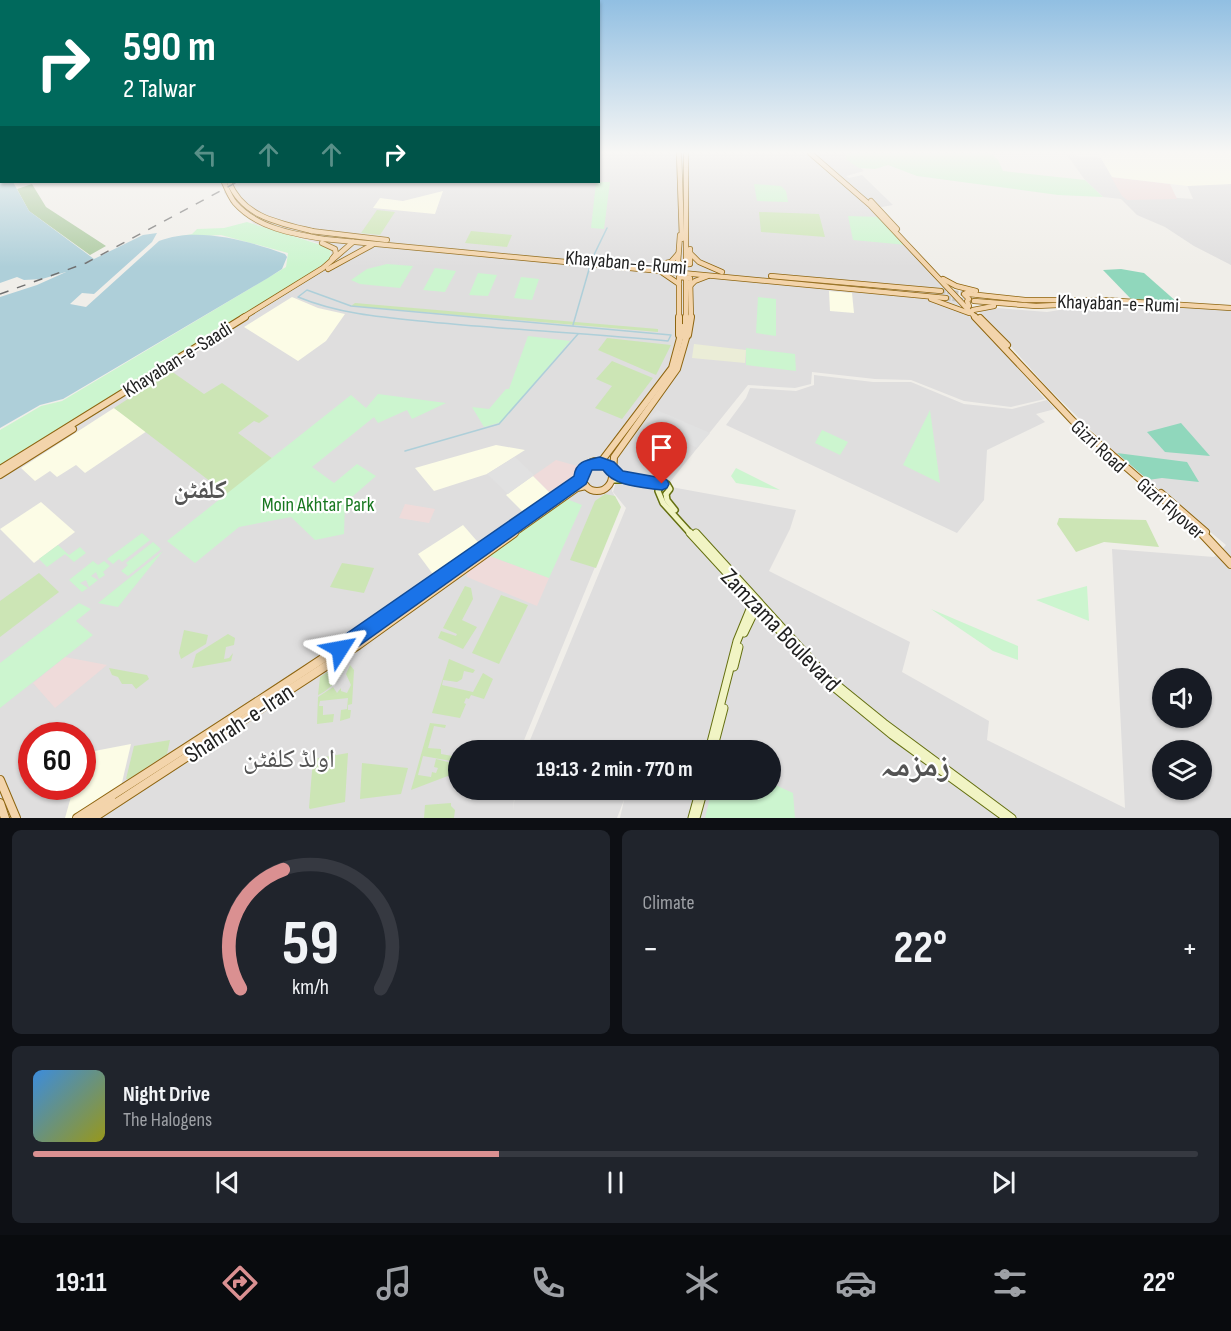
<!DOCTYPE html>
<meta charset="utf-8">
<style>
body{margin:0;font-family:"Sofia Sans Condensed","Noto Naskh Arabic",sans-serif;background:#20242c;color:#f1f3f6;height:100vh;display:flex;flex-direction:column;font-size:22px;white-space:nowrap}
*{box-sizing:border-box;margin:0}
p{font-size:20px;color:#9ea1a6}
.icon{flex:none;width:33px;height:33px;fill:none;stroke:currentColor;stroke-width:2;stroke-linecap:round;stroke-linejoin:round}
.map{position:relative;height:818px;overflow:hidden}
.panel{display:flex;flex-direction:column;gap:12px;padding:12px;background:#0d0f14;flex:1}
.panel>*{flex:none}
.banner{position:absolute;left:0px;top:0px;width:600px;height:183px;box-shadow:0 2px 4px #0004;background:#00695c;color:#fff;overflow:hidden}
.controls{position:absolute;left:1152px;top:668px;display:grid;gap:12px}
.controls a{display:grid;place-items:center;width:60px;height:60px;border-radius:50%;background:#171b24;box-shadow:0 2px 4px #0004;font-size:30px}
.speed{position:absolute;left:18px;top:722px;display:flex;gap:12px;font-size:30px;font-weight:700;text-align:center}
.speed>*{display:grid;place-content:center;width:78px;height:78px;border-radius:50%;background:#171b24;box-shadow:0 2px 4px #0004;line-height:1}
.speed .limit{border:9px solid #d22;background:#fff;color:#111}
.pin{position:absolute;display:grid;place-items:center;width:51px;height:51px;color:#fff;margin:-62px -26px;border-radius:50% 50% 50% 0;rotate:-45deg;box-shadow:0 0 6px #0007}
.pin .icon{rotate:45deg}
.me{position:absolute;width:66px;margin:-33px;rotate:56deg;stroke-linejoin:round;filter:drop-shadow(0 0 4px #0008)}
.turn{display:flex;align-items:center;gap:21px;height:126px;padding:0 24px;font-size:27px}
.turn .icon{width:78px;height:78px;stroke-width:2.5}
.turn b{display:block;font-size:42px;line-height:51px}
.lanes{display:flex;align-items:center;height:57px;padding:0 24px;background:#0003;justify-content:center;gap:30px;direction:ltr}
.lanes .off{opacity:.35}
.big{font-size:45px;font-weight:700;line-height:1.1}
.panel .card{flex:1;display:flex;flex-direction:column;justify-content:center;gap:9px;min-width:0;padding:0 21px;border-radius:9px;background:#20242c}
.panel .dial{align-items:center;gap:0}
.dial svg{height:156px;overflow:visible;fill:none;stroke:#363941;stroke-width:7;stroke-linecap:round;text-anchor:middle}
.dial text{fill:#f1f3f6;stroke:none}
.song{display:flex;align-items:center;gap:18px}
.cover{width:72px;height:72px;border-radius:9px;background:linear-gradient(135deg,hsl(210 70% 55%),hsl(60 70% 35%))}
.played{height:6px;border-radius:3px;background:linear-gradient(90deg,#da9091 40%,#363941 40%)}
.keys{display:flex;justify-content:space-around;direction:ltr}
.heat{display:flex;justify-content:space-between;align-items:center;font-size:33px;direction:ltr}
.panel .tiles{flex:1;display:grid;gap:12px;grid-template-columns:1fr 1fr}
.card:last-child{grid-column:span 2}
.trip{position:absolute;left:448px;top:740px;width:333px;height:60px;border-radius:30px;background:#171b24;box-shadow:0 2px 4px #0004;font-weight:700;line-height:60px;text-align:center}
.tab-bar{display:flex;height:96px;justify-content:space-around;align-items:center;background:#090b0e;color:#9ea1a6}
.tab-bar .icon{width:42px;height:42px}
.tab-bar .active{color:#da9091}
.tab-bar b{font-size:27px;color:#f1f3f6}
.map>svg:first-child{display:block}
</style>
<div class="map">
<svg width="1231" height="818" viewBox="0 0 1231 818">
<rect width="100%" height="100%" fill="#f0eee9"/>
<g fill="#dfdede" fill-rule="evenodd">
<path d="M 599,153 L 845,153 L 864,171 L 846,176 L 849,178 L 862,175 L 893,205 L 876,208 L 1045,399 L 1011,407 L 964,401 L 911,380 L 875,379 L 812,372 L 811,384 L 795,388 L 748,385 L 670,482 L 621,473 L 615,478 L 612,491 L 620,506 L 520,750 L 459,750 L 459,789 L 515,789 L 513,810 L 516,789 L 600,789 L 624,800 L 617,818 L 0,818 L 0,470 L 331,259 L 331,247 L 254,224 L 224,193 L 224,190 L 239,182 L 598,182 ZM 32,735 L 82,735 L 82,786 L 32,786 Z"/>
<path d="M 1067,155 L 1101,158 L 1122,194 L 1193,199 L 1187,185 L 1231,184 L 1231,265 L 1194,246 L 1165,227 L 1137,215 L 1121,199 L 1103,197 L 1085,180 Z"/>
<path d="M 1109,302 L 1231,310 L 1231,818 L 620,818 L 625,796 L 612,789 L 771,789 L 771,750 L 529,749 L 528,745 L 626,508 L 613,492 L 616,482 L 622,478 L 796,510 L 790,529 L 769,571 L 910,642 L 902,672 L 989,721 L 987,740 L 1125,808 L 1112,549 L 1214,557 L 1226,545 L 1104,443 L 1047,387 L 979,311 L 998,308 L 1047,312 ZM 1162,678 L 1202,678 L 1202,717 L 1162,717 ZM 1162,750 L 1202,750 L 1202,789 L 1162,789 Z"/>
<path d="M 814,375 L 873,382 L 911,382 L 964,404 L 1012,409 L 1047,400 L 1055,409 L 1036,414 L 1045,422 L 987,450 L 984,500 L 957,533 L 726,425 L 746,398 L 750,388 L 796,391 L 814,385 Z"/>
</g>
<g fill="#efdbda">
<path d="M 1111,177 L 1170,184 L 1177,199 L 1127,200 L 1122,196 Z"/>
<path d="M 556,460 L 584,468 L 581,479 L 555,498 L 533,476 Z"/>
<path d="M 405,504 L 435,509 L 429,523 L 399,518 Z"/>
<path d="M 487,555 L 549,578 L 537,606 L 467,577 L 467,572 Z"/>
<path d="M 65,657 L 107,665 L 55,708 L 33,683 Z"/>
</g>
<g fill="#fcfce6">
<path d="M 1098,153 L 1231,153 L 1231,184 L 1188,186 L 1112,177 Z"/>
<path d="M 443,191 L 435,214 L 373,208 L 380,198 L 403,201 Z"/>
<path d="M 829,291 L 852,293 L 854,313 L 830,311 Z"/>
<path d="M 292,297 L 318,308 L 345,314 L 326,341 L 298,361 L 244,327 Z"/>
<path d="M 114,408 L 147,431 L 85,473 L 76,465 L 57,477 L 50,471 L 35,481 L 21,468 Z"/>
<path d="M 496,445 L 525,450 L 487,474 L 434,491 L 415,468 Z"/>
<path d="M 533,476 L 555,498 L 528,517 L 506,495 Z"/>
<path d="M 41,502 L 75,532 L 34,563 L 0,529 Z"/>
<path d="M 463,525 L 483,548 L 438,581 L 418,554 Z"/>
<path d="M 131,744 L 120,791 L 77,818 L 65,818 L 74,786 L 82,786 L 84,753 Z"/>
</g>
<path fill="#ebedd7" d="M 694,344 L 746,350 L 745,363 L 692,358 Z"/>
<g fill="#cce5b5">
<path d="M 377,210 L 395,212 L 380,235 L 361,233 Z"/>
<path d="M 759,212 L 819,214 L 825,237 L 761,232 Z"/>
<path d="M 471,231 L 512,235 L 507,247 L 465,243 Z"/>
<path d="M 355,303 L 658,329 L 658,332 L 351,306 Z"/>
<path d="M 607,338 L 671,345 L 656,375 L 598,350 Z"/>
<path d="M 612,361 L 653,378 L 622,419 L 595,408 L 612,386 L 596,379 Z"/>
<path d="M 171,371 L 204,394 L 222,383 L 269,416 L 259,423 L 254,421 L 238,433 L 273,459 L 228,495 L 114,408 Z"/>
<path d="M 605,494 L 615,496 L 621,507 L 596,568 L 570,560 L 595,501 Z"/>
<path d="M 1059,518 L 1146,520 L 1159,547 L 1104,542 L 1076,552 L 1057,524 Z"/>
<path d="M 342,563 L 374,568 L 364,593 L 330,587 Z"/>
<path d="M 39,573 L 59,592 L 0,637 L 0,601 Z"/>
<path d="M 465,586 L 471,588 L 473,599 L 462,620 L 477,627 L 463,649 L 438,638 L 441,631 L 456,636 L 457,634 L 443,628 Z"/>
<path d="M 501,595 L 528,605 L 499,664 L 472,653 Z"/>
<path d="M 184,630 L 208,635 L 206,644 L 181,659 L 179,653 Z"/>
<path d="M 228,634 L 235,638 L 234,645 L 226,647 L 224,659 L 229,658 L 233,653 L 231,661 L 192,668 L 196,654 Z"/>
<path d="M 449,659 L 475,670 L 473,673 L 464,671 L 462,679 L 457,682 L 443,680 L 442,685 L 473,692 L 483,673 L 493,679 L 484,699 L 471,695 L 469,699 L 466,698 L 464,703 L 466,704 L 460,718 L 432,713 Z"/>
<path d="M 342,662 L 347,664 C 343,675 330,690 318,695 L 320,677 Z"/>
<path d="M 350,665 L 354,670 L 352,704 L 348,705 L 348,710 L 351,710 L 350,718 L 340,721 L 341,710 L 347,709 L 348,698 L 320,701 L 319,706 L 323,706 L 323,715 L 334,714 L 333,722 L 317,724 L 318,697 L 333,687 L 337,693 L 341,688 L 341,691 L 347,693 L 351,685 L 346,674 Z"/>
<path d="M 109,668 L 147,675 L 149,679 L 136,689 L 132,684 L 122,684 L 118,677 L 112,675 Z"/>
<path d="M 430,723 L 446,725 L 445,728 L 434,726 L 428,748 L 441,749 L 441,754 L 458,757 L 457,762 L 423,756 L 418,775 L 431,777 L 432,772 L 436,773 L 438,768 L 434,767 L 436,759 L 456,764 L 453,774 L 411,790 Z"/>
<path d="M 170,740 L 167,754 L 129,779 L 126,779 L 134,746 Z"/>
<path d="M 348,753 L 345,802 L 310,809 L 309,808 L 313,759 Z"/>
<path d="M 362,763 L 408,768 L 401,794 L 360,799 Z"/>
<path d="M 451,803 L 451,806 L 455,810 L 454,818 L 424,818 L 425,805 Z"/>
</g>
<path fill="#aecba2" d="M 32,184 L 46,207 L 106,246 L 90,255 L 29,211 L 17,189 Z"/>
<g fill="#ccf5cf">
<path d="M 845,153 L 991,153 L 998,160 L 1003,171 L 1085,180 L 1103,197 L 1058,195 L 917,176 L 888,165 L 875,169 L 859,168 L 847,160 Z"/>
<path d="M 596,182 L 610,182 L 604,229 L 591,228 Z"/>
<path d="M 754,184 L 781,186 L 786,191 L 788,202 L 757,201 Z"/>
<path d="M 848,216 L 880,217 L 907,245 L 853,240 Z"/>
<path d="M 247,222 L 331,248 L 330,259 L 299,281 L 0,466 L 0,430 L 41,406 L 62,401 L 286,267 L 288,253 L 221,235 L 170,238 L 192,234 L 197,229 L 224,228 Z"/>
<path d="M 387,264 L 413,266 L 400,288 L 360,284 L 351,280 L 367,269 Z"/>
<path d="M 435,268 L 456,271 L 445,292 L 423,290 Z"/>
<path d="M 478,273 L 497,275 L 488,296 L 469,295 Z"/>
<path d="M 521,277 L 539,279 L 532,300 L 514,298 Z"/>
<path d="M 758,297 L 776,299 L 776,336 L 756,333 Z"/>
<path d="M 528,336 L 570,341 L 502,422 L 484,427 L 472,407 L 489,409 L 506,389 L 509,389 Z"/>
<path d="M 746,348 L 795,354 L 796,371 L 746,365 Z"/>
<path d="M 378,394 L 446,403 L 412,419 L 407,410 L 378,423 L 374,417 L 312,467 L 334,483 L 357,464 L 376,476 L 345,503 L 344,534 L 315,540 L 291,517 L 239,527 L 195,563 L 167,541 L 351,395 L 366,408 Z"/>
<path d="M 930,410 L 940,483 L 903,465 Z"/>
<path d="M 822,430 L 848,442 L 840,455 L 815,443 Z"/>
<path d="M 736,468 L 780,490 L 736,483 L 731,476 Z"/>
<path d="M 564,498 L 582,505 L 549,578 L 487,555 Z"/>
<path d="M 142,533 L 150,540 L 122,562 L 119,559 L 113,564 L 107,559 Z"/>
<path d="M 153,542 L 161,549 L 128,576 L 121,571 L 128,565 L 126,563 Z"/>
<path d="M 58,545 L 69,555 L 80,547 L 86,553 L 74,562 L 65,554 L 47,567 L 39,559 Z"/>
<path d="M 163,551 L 118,607 L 98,603 Z"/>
<path d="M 93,561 L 98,565 L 104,561 L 110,566 L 103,572 L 105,575 L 99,579 L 96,572 L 91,576 L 98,580 L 89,587 L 86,580 L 80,583 L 88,588 L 82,592 L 69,580 Z"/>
<path d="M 1087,586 L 1089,621 L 1036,600 Z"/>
<path d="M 79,603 L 91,609 L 76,621 L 93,635 L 0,708 L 0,663 Z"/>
<path d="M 931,609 L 1018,646 L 1018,660 L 993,651 Z"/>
<path d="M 771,783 L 793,793 L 795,818 L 705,818 L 712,789 L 771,789 Z"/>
</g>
<g fill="#90d7bc">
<path d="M 1121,269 L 1144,273 L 1178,303 L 1132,300 L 1103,270 Z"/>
<path d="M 1181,423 L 1210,456 L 1165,452 L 1147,432 Z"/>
<path d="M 1117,453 L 1187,462 L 1199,482 L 1162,478 L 1148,480 Z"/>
</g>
<g fill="#e1e1e1">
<path d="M 657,410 L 710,433 L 697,448 L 647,422 Z"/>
<path d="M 515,457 L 534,475 L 508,494 L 487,474 Z"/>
</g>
<path fill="#aecfd9" d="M 0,153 L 2,182 L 13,182 L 29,211 L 94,259 L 143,235 L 157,233 L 152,242 L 94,294 L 82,293 L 70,304 L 86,307 L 159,241 C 198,226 248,241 285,254 L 287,257 L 282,269 L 268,278 L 63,399 L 40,405 L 0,428 L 0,297 L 37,285 L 66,272 L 42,279 L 24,280 L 17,277 L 0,283 Z"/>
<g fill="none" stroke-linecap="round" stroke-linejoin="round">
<g stroke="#aecfd9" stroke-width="1.5">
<path d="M 591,261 L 607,228"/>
<path d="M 307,290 L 351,306 L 671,335 L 668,341 C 592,334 516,330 441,323 C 392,318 344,316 298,297 Z"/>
<path d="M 573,325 L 590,266"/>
<path d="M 405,451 L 499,424 L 578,334"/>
</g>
<g stroke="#c7c5c1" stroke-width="4.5" stroke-dasharray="4.5 2" stroke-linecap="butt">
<path d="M 941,291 L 968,294"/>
<path d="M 946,298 L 974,301"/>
</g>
<defs>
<g id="secondary-far1">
<path d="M 614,474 L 667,484 L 670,489 L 666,494"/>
<path d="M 613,480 L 624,480"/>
<path d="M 662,484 L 658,491 L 663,503 L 691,534"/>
<path d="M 666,494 L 667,500 L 675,510"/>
</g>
<g id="secondary">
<path d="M 690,533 L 825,680 L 892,735 L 1006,818"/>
<path d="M 696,533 L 826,676 L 884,723 L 1012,818"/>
<path d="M 744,633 L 757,606"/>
<path d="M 734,667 L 739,647"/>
<path d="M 709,750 L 737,641 L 753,602"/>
<path d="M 713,750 L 724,708"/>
<path d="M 692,818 L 700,789"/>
<path d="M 696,818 L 704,789"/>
</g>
<g id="primary-far2">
<path d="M 679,153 L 682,239"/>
<path d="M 686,153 L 686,264"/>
<path d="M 810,153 L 870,205 L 976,318"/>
<path d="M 224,182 C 227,189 230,197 235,203 C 257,228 293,234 324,239 L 946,298"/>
<path d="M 229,182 C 243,217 279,223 312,231"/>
<path d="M 871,201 L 897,229"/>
<path d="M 311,231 L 387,240"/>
<path d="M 680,235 L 678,262 L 681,265 L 690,264 L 690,249"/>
<path d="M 322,243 L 335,249 L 336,254 L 332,259"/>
<path d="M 691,254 L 699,262 L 722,272"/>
<path d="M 656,265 L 671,262 L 678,254"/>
<path d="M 328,269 L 372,245"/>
<path d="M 660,271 L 679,284"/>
<path d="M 771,276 L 941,291"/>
<path d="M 686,278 L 686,318"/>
<path d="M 943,279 L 956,286 L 976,291"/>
<path d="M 690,286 L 695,281 L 708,276"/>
<path d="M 969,294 L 1025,300 L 1104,300 L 1231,308"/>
<path d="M 931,299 L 969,313"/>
<path d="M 974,301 L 1036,306 L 1081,304"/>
<path d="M 969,306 L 967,301 L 969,299 L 964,294 L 971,291"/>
<path d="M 973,310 L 994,306"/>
<path d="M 242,318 L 323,268 L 353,242"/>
<path d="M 679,318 L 679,277 L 690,278 L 691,318"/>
</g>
<g id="primary-far1">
<path d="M 679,317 L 679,335"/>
<path d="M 975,317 L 1073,421 L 1203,534"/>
<path d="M 980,318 L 1007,345"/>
<path d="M 688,335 L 691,317"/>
<circle cx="597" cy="476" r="15"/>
<path d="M 600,463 L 672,368 L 683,327"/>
<path d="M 0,469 L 245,317"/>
<path d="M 613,472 L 614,457 L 677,369 L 686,338 L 686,317"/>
<path d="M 0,475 L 73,429"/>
<path d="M 1161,493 L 1206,532"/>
<path d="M 504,534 L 581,479"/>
<path d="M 512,534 L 577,488 L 586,486"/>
</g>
<g id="primary">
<path d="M 1202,533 L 1231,564"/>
<path d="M 0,780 L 16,818"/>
<path d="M 0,803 L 5,818"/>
<path d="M 77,818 C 222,725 366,633 506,533"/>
<path d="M 86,818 L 112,801"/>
<path d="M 93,818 L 358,645 L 514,533"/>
</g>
</defs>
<use href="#secondary-far1" stroke="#657011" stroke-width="8"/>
<use href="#secondary" stroke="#657011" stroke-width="9"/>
<use href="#primary-far2" stroke="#8e6510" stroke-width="6"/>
<use href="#primary-far1" stroke="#8e6510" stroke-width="8"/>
<use href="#primary" stroke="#8e6510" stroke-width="10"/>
<use href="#secondary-far1" stroke="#f1f4c4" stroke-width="5"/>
<use href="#secondary" stroke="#f1f4c4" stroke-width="7"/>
<use href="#primary-far2" stroke="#f3d4ab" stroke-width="4.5"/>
<use href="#primary-far1" stroke="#f3d4ab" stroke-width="6"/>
<use href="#primary" stroke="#f3d4ab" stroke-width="8"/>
<path stroke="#6f6f6f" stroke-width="1.5" stroke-dasharray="9 9" stroke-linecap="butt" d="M 0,294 L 86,263 L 237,182"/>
</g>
<linearGradient id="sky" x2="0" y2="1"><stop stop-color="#91bfe2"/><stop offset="0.57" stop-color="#f8f7f5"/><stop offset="1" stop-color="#f8f7f5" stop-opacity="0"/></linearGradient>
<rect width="1231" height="267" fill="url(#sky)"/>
<path fill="#1a73e8" stroke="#114b97" stroke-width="1.5" d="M 600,457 L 614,462 L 623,471 L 662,478 L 667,480 L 669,484 L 667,488 L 662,490 C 642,487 615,487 603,470 L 592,470 L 586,484 L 346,655 L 340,658 L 333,655 L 331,649 L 333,643 L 574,476 C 576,461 587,460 600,457 Z"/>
<g text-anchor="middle" stroke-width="4.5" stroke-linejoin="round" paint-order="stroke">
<g font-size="20" fill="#212121" stroke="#fff">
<text transform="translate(626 262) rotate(5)" y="7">Khayaban-e-Rumi</text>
<text transform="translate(1118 303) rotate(2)" y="7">Khayaban-e-Rumi</text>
<text transform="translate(177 359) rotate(-32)" y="7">Khayaban-e-Saadi</text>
<text transform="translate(1099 446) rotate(43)" y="7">Gizri Road</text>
<text transform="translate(1171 508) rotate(41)" y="7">Gizri Flyover</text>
</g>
<g font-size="20" fill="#187720" stroke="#fff">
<text x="318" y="511">Moin Akhtar Park</text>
</g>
<g font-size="24" fill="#212121" stroke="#fff">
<text transform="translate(781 630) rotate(46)" y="8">Zamzama Boulevard</text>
<text transform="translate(239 723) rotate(-33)" y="8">Shahrah-e-Iran</text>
</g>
<g font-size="26" font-weight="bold" fill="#545454" stroke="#fff">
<text x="200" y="498">کلفٹن</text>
</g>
<g font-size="26" fill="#545454" stroke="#fff">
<text x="289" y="767">اولڈ کلفٹن</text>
</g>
<g font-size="32" font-weight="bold" fill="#545454" stroke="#fff">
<text x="915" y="776">زمزمہ</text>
</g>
</g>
</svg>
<div class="controls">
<a><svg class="icon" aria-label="sound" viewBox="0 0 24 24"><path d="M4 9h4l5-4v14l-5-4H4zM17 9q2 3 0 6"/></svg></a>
<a><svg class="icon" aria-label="layers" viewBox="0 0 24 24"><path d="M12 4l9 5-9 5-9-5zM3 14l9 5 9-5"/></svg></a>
</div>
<div class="speed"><div class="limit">60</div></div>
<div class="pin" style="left:662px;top:484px;background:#d93025"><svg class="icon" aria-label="arrive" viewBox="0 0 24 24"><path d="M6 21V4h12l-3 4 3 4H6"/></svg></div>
<svg class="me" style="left:340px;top:649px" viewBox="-20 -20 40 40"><path d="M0-17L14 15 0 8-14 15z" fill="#1a73e8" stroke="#fff" stroke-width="4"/></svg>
<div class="trip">19:13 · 2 min · 770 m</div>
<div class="banner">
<div class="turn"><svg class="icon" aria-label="right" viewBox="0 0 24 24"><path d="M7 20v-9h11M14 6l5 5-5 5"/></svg><div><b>590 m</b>2 Talwar</div></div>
<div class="lanes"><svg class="icon off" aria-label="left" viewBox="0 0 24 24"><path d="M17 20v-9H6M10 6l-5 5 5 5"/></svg><svg class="icon off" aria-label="ahead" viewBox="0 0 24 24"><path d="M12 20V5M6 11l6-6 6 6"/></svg><svg class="icon off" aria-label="ahead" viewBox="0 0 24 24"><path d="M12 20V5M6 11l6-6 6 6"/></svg><svg class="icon" aria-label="right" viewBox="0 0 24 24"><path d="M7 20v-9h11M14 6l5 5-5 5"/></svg></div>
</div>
</div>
<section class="panel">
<div class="tiles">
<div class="card dial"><svg viewBox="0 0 100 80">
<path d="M14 69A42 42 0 1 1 86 69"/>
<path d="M14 69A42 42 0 0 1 36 8" stroke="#da9091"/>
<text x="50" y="56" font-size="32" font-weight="700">59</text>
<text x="50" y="72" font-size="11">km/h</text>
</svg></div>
<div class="card"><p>Climate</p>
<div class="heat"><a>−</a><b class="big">22°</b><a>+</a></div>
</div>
<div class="card">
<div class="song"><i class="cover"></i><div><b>Night Drive</b><p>The Halogens</p></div></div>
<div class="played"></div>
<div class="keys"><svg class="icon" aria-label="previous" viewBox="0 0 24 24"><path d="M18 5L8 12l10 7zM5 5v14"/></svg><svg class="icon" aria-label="pause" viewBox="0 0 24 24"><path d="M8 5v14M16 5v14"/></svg><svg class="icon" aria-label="next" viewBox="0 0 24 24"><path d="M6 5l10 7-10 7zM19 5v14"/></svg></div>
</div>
</div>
</section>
<nav class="tab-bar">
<b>19:11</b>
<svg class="icon active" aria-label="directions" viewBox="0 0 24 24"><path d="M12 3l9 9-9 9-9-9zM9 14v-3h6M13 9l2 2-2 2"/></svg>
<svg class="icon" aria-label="music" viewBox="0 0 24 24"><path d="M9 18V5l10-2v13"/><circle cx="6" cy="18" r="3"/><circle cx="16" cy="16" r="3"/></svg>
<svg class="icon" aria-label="phone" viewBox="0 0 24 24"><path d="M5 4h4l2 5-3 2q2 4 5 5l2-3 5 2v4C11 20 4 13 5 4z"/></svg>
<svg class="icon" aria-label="climate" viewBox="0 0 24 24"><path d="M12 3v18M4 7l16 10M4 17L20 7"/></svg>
<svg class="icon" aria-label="car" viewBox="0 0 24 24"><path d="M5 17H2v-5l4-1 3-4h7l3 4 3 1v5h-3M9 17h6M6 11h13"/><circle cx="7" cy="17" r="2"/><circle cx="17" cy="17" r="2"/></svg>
<svg class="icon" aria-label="filters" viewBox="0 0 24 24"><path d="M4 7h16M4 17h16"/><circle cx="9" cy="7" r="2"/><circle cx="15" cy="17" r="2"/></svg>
<b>22°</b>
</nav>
